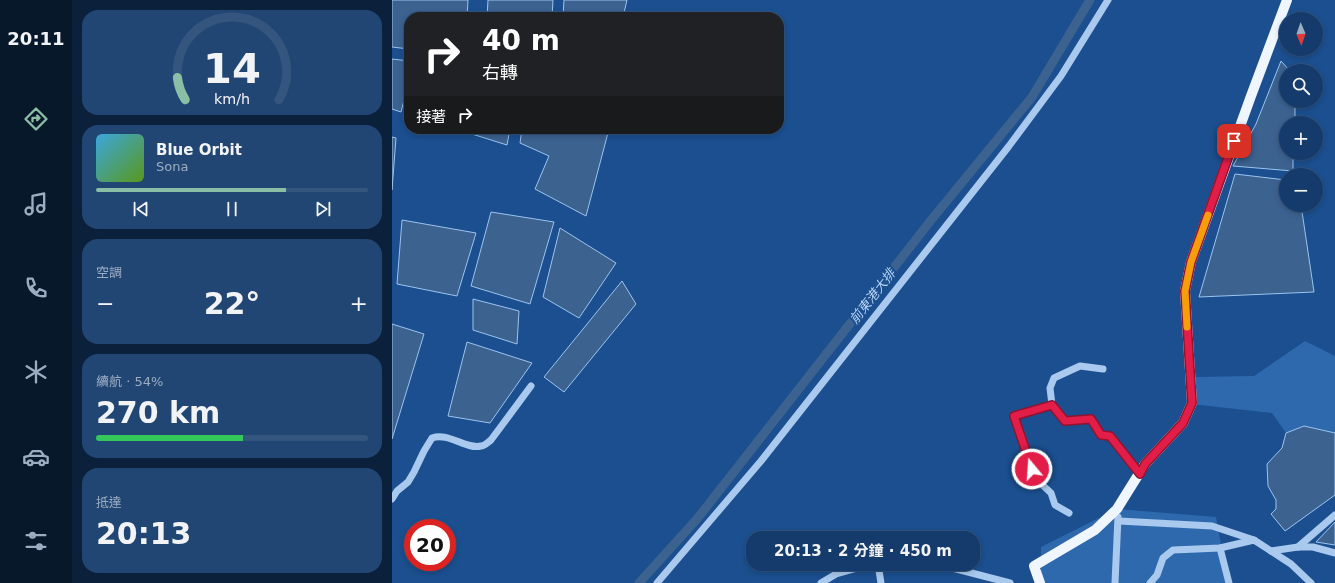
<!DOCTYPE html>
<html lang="zh-TW">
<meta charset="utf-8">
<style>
body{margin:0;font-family:"DejaVu Sans","Noto Sans TC",sans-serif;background:#214673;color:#f1f3f6;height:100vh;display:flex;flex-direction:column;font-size:15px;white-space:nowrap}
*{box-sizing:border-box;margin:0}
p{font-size:13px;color:#9dadc1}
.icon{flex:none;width:22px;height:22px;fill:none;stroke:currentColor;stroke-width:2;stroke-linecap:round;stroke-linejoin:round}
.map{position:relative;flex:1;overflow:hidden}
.drawer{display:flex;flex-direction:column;gap:10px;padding:10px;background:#0b203b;width:320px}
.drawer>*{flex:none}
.hud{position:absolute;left:12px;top:12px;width:380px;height:122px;border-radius:16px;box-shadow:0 2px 6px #0003,0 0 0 1px #33557e;background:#202124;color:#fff;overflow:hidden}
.needle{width:26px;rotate:178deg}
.buttons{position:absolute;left:887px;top:12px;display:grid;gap:8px}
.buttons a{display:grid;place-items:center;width:44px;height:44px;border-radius:50%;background:#143b6b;box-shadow:0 2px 6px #0003,0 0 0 1px #33557e;font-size:20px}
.speed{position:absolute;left:12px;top:519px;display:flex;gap:8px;font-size:20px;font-weight:700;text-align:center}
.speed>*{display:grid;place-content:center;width:52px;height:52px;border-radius:50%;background:#143b6b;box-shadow:0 2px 6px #0003,0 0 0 1px #33557e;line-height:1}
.speed .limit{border:6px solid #d22;background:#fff;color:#111}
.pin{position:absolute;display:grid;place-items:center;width:34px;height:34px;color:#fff;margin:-17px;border-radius:8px;box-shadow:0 2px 6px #0006}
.me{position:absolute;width:44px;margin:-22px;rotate:342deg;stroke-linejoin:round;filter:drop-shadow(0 0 3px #0008)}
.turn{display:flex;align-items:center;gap:14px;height:84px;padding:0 12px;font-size:18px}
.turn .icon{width:52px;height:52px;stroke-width:2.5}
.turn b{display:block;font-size:28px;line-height:34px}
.then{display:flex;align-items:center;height:38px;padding:0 12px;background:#0003;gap:8px;font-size:15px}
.big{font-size:30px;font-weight:700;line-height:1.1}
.drawer .card{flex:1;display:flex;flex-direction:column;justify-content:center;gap:6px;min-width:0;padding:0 14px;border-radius:16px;background:#214673}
.drawer .dial{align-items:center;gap:0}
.dial svg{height:104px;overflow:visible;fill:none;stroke:#33557e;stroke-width:7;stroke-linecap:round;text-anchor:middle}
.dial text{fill:#f1f3f6;stroke:none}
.song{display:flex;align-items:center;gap:12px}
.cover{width:48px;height:48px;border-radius:6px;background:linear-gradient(135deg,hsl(200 70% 55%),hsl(90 70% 35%))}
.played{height:4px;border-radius:2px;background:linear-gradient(90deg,#8abfa5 70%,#33557e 70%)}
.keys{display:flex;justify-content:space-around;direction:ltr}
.heat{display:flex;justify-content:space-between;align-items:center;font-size:22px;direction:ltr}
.charge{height:6px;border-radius:3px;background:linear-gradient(90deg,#34c759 54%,#33557e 0)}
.trip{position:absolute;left:354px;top:531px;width:234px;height:40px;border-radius:16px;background:#143b6b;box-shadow:0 2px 6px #0003,0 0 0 1px #33557e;font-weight:700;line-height:40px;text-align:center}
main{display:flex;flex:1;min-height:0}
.tabs{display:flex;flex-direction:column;width:72px;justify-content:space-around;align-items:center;background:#08182b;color:#9dadc1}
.tabs .icon{width:28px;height:28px}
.tabs .on{color:#8abfa5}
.tabs b{font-size:18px;color:#f1f3f6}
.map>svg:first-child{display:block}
</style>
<main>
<nav class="tabs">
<b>20:11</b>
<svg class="icon on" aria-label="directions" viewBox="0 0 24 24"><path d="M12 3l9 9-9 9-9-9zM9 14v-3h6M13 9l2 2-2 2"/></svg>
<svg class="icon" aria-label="music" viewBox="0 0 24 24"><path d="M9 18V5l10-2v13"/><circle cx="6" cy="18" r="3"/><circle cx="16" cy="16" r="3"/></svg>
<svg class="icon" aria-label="phone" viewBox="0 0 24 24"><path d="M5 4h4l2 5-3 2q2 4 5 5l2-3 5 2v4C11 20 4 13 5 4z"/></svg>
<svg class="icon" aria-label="climate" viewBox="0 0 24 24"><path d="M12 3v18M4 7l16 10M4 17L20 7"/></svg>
<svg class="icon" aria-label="car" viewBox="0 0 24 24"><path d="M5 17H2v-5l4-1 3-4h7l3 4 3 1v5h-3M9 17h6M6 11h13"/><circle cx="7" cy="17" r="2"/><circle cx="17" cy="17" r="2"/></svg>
<svg class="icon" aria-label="filters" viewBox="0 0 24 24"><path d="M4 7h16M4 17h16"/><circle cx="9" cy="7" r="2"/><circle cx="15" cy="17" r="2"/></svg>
</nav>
<section class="drawer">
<div class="card dial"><svg viewBox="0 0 100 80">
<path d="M14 69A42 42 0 1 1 86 69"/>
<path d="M14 69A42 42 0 0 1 8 52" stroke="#8abfa5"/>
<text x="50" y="56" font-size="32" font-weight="700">14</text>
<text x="50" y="72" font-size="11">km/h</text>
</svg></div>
<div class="card">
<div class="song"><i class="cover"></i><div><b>Blue Orbit</b><p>Sona</p></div></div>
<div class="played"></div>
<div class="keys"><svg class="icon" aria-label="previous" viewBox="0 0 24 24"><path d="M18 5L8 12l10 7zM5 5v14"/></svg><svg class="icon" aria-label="pause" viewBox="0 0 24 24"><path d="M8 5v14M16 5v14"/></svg><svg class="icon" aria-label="next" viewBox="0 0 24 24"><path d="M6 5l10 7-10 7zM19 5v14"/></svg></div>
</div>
<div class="card"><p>空調</p>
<div class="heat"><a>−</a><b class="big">22°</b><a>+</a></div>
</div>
<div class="card"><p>續航 · 54%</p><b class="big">270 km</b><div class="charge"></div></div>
<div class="card"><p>抵達</p><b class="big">20:13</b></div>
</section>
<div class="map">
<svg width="943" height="583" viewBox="0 0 943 583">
<rect width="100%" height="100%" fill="#1b4f8f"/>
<g fill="#2e69ad">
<path d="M 913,341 L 943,356 L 943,436 L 943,433 L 912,426 L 894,433 L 880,413 L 799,404 L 803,377 L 862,376 Z"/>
<path d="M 725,509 L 824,517 L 836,583 L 649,583 L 649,547 Z"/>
</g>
<g fill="#3c6290" stroke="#9cc4f0">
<path d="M 0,0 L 76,0 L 75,17 L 17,17 L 17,49 L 0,47 Z"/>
<path d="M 96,0 L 161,0 L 160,17 L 95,17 Z"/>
<path d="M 172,0 L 235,0 L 231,17 L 171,17 Z"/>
<path d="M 0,59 L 17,61 L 17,80 L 9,112 L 0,109 Z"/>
<path d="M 889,61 L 898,71 L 894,71 L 894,101 L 903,101 L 903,123 L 894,123 L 894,153 L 901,153 L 901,171 L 841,166 L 864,124 Z"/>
<path d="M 64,129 L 118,129 L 115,145 Z"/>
<path d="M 130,129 L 217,129 L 194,216 L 143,189 L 157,156 L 128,143 Z"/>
<path d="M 0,137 L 4,138 L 0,190 Z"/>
<path d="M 843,174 L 894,180 L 894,205 L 909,205 L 922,292 L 807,297 Z"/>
<path d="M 99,212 L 162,222 L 138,304 L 79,286 Z"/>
<path d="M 10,220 L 84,233 L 65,296 L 5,284 Z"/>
<path d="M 168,228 L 224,263 L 187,318 L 151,297 Z"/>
<path d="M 230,281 L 244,304 L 172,392 L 152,377 Z"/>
<path d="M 81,299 L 127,311 L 125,344 L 81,330 Z"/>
<path d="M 0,324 L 32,334 L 0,439 Z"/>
<path d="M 75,342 L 140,363 L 98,423 L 56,416 Z"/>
<path d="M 912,426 L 943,433 L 943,495 L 893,531 L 879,514 L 884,509 L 884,500 L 876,486 L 875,464 L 890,448 L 894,433 Z"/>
<path d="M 943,522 L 943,545 L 924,542 Z"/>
</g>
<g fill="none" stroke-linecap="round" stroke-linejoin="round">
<path stroke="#3c6290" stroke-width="9" d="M 247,583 L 305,519 L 540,219 L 640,97 L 698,0"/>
<g stroke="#a9c9ee" stroke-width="7">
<path d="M 660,405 L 673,421 L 699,419 L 709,435 L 718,436 L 747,474"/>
<path d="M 0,499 L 5,491 L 16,482 L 22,472 L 32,451 L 40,438 C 57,432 74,450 89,446 C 93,446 96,442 99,440 L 139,386"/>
<path d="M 677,513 L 663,505 L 659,493 L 642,477 L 638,461 L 622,416 L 660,405 L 658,388 L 662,378 L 688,366 L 711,369"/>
<path d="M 727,521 L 820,526 L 862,540 L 899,564 L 919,583"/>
<path d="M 906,547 L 943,515"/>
<path d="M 828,548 L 837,583"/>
<path d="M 879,551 L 906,547 L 921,547 L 943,553"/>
<path d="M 486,564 L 489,583"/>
<path d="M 545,564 L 618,583"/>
<path d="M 265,583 L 369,461 L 617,146 L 669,76 L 716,0"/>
<path d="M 429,583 L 444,574 L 480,564"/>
<path d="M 723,583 L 726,517"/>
<path d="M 758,583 L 765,575 L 771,558 L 781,550 L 828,548 L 862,540"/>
</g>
<path stroke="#f0f6ff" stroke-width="10" d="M 648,583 L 642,566 L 703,530 L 725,509 L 753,464 L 791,423 L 800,403 L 793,291 L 799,262 L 859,96 L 895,0"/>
</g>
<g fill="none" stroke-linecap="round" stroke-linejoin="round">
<defs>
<path id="route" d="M 640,469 L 622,416 L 660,405 L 673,421 L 699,419 L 709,435 L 718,436 L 748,474 L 753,464 L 791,423 L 800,403 L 793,291 L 799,262 L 842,141"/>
</defs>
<use href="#route" stroke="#92132f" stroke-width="10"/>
<use href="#route" stroke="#e11d48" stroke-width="7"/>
<path stroke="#f59e0b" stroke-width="7" d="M 795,327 L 793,291 L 799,262 L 816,215"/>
</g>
<g text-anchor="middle" stroke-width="4" stroke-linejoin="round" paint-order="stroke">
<g font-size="13" font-style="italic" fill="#b5d3f5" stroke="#1b4f8f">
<text transform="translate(480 296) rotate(-52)" y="5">前東港大排</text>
</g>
</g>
</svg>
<div class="buttons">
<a><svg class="needle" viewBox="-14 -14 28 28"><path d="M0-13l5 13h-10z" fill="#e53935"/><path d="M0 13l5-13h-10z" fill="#9dadc1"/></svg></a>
<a><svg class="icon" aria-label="search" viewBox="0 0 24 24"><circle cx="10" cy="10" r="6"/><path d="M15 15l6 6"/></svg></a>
<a>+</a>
<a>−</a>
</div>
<div class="speed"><div class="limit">20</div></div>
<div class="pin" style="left:842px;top:141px;background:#d93025"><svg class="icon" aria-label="arrive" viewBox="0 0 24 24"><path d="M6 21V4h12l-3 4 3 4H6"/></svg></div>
<svg class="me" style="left:640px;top:469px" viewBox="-20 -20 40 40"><circle r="17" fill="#e11d48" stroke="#fff" stroke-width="3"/><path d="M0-11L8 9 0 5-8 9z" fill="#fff"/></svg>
<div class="trip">20:13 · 2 分鐘 · 450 m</div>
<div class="hud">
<div class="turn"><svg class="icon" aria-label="right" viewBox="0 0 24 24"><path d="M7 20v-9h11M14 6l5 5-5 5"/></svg><div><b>40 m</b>右轉</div></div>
<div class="then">接著<svg class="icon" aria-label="right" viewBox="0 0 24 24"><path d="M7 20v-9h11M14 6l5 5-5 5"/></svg></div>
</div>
</div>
</main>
